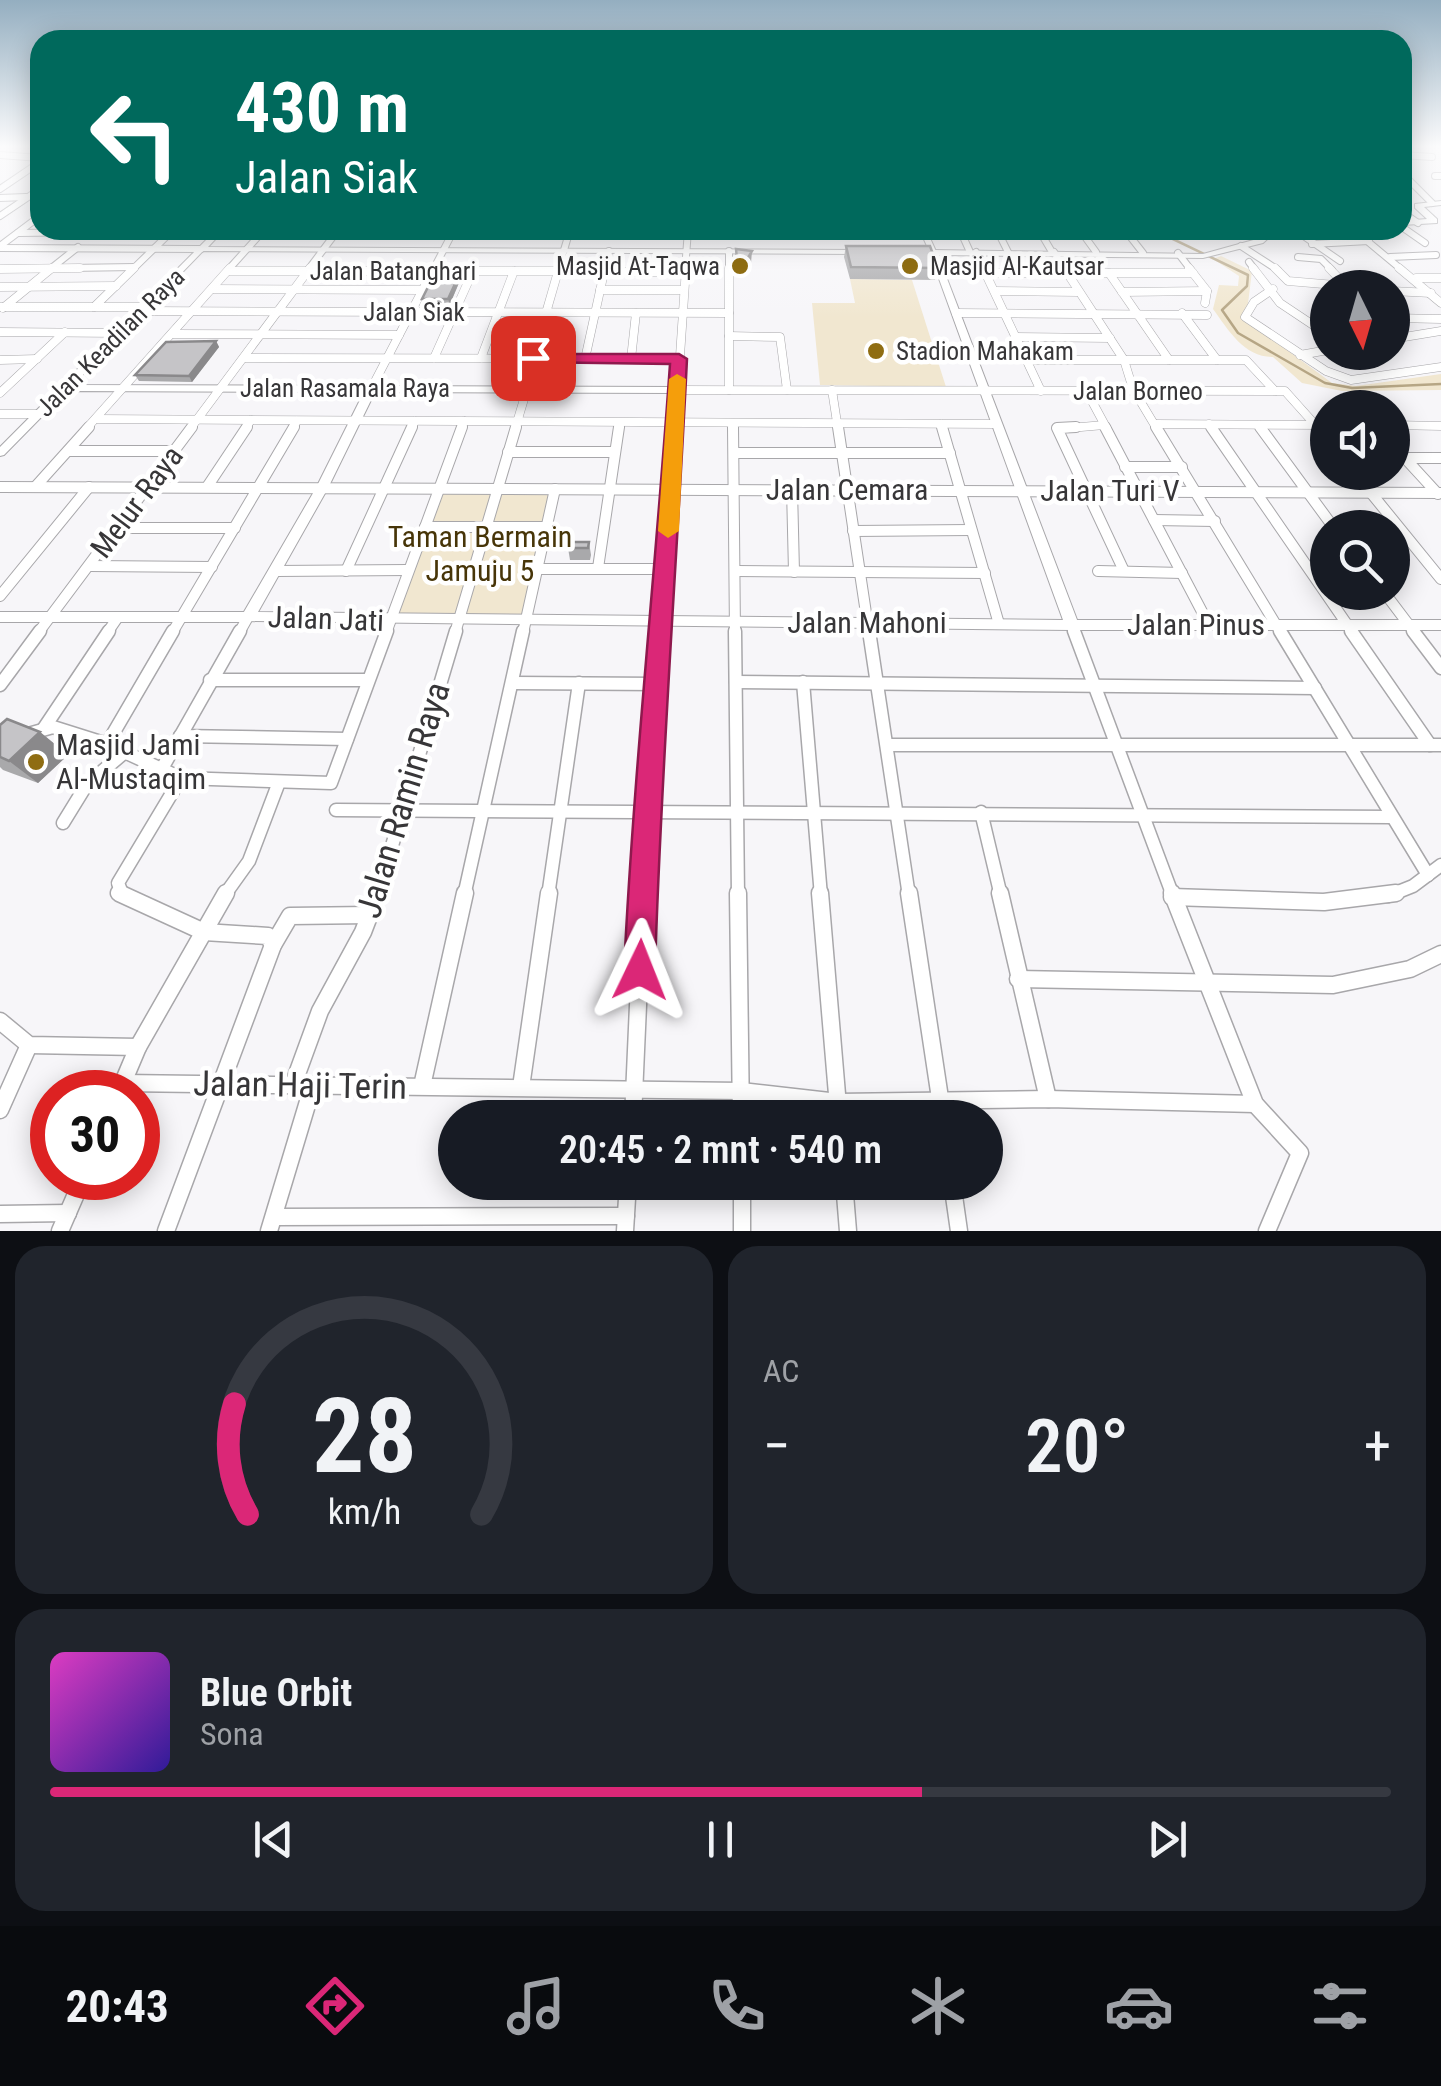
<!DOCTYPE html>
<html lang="id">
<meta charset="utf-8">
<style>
body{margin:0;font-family:"Roboto Condensed",sans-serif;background:#20242c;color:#f1f3f6;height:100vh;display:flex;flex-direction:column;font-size:38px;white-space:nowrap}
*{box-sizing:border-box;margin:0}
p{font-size:32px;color:#9ea1a6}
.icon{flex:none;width:55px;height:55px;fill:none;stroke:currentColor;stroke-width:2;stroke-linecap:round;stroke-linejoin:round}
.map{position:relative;height:1231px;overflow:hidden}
.drawer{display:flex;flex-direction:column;gap:15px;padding:15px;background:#0d0f14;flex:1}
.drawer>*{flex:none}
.banner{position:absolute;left:30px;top:30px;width:1382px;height:210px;border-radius:30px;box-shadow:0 5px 25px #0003;background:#00695c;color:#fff;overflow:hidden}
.needle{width:65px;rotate:175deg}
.tools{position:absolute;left:1310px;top:270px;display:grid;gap:20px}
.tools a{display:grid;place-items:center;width:100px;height:100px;border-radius:50%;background:#171b24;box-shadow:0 5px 25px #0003;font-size:50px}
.speed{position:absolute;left:30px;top:1070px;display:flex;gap:20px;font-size:50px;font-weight:700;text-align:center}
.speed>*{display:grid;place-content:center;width:130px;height:130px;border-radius:50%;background:#171b24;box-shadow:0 5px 25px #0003;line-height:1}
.speed .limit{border:15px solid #d22;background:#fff;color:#111}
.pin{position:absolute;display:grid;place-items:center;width:85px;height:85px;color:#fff;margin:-42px;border-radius:20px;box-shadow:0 5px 15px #0006}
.me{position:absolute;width:110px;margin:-55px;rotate:2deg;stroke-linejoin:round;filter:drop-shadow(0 0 8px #0008)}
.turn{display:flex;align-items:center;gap:35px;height:210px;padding:0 40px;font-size:45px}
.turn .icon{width:130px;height:130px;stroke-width:2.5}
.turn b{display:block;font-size:70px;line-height:85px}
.big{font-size:75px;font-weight:600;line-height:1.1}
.drawer .widget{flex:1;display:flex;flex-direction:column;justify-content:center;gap:15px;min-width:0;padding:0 35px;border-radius:30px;background:#20242c}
.drawer .dial{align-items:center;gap:0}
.dial svg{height:260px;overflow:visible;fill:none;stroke:#363941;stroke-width:7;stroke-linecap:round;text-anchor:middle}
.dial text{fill:#f1f3f6;stroke:none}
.song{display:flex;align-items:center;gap:30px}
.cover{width:120px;height:120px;border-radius:15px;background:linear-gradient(135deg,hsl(310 70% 55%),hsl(250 70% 35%))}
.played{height:10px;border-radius:5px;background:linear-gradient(90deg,#db2777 65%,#363941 65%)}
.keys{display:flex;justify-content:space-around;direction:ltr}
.heat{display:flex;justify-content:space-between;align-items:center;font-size:55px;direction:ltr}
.drawer .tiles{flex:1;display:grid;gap:15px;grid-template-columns:1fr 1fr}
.widget:last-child{grid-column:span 2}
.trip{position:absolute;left:438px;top:1100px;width:565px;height:100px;border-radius:50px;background:#171b24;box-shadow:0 5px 25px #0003;font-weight:600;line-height:100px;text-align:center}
.tabs{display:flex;height:160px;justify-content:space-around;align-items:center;background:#090b0e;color:#9ea1a6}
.tabs .icon{width:70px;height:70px}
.tabs .active{color:#db2777}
.tabs b{font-size:45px;color:#f1f3f6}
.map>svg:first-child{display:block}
</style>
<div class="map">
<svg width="1441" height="1231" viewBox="0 0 1441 1231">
<rect width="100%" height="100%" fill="#f7f6f9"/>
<g fill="#f1e7d0">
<path d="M 1221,256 L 1252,271 L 1246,320 L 1332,383 L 1356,386 L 1441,374 L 1441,390 L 1342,391 L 1302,383 L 1273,357 C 1244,357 1229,331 1213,309 L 1219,285 L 1238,286 L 1239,276 L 1213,259 Z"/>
<path d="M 850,279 L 912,280 L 946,387 L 820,385 L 812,303 L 855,303 Z"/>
<path d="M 439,489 L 555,489 L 527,622 L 391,621 Z"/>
</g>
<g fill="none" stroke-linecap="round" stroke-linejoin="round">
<path stroke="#b6a685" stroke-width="2.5" d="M 1154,230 L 1248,275 L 1247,286 L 1222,310 L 1238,333 L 1325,383 L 1352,388 L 1441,384"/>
<defs>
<g id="minor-far4">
<path d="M 0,155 L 40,158"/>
<path d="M 1402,155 L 1432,157"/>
<path d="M 1402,173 L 1432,203"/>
<path d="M 1435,176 L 1441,176"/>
<path d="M 0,189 L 40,162"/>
<path d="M 0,198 L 26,197"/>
<path d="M 1402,212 L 1418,223"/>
<path d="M 0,216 L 40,189"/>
<path d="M 1402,227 L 1425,243"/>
<path d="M 923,230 L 933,252"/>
<path d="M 960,230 L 970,252"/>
<path d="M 997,230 L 1008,252"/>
<path d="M 1039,230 L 1052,252"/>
<path d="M 1080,230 L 1096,252"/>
<path d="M 1125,230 L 1143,253"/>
<path d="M 1295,230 L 1340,261"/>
<path d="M 1354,230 L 1402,270"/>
<path d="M 263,232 L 923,232"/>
<path d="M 18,233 L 172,231"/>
<path d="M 1312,244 L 1369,241"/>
<path d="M 0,246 L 40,216"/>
<path d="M 1241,246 L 1278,270"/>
<path d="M 0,248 L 201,249"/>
<path d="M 729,251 L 729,270"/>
<path d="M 976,252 L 985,270"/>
<path d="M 1054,252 L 1066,270"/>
<path d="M 1178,253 L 1191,270"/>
<path d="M 1298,257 L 1321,259 L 1332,270"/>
<path d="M 1390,257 L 1436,255"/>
<path d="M 1249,262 L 1255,270"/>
<path d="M 0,269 L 135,267"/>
<path d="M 49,270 L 78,247"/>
<path d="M 132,270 L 173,230"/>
<path d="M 228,270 L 264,230"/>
<path d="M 308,270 L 338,230"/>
<path d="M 433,270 L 454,230"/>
<path d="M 558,270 L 570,230"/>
<path d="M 605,270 L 609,251"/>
<path d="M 685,270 L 688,230"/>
</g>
<g id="minor-far3">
<path d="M 729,268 L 729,390"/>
<path d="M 983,268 L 1041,391"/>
<path d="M 1064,268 L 1124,360 L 1133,389 L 1157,429"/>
<path d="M 1189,268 L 1207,291 L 1205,303"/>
<path d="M 1253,268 L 1280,303 L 1328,335"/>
<path d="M 1275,268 L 1288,281 L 1347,286"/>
<path d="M 1329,268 L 1348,288"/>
<path d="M 1399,268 L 1441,303"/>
<path d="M 0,269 L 80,268"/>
<path d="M 228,271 L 558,271"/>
<path d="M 604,272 L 685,272"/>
<path d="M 986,273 L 1193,273"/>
<path d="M 1109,273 L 1169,360"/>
<path d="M 1416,278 L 1441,278"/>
<path d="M 0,287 L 116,286"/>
<path d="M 212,289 L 422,290"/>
<path d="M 1273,289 L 1254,302 L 1245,317 L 1326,371 L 1351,380 L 1441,367"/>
<path d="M 600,290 L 683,290"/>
<path d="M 995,291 L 1078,292"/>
<path d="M 1392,291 L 1431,293"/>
<path d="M 1122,292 L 1207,291"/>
<path d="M 0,307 L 146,307"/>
<path d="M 94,307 L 134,268"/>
<path d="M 3,308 L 52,268"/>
<path d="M 142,311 L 729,313"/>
<path d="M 956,313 L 1207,315"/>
<path d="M 1182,313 L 1217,360"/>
<path d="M 1392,318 L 1441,319"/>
<path d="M 0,332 L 119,333"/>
<path d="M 172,334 L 399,335"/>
<path d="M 729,336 L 780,337 L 787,390"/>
<path d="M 1016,337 L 1110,338"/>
<path d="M 1392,339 L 1441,331"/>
<path d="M 1300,355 L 1328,350"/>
<path d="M 245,358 L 679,359"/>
<path d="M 434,358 L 473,271"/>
<path d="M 481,358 L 514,271"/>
<path d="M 585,359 L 605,268"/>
<path d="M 631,359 L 636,313"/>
<path d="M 0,360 L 37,359"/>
<path d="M 1027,360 L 1246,360 L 1275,391"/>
<path d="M 371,389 L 434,268"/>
<path d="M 524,389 L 559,268"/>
<path d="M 677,390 L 1285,391 L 1319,429"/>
<path d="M 832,390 L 838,429"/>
<path d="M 1087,392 L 1107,429"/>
<path d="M 0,393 L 65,332"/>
<path d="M 0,414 L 38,414"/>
<path d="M 96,419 L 997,424"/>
<path d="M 733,423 L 733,429"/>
<path d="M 941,424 L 943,429"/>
<path d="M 1156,424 L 1328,425"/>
<path d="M 1209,424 L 1213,429"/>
<path d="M 1259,425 L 1262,429"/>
<path d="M 1392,425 L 1441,426"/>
<path d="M 86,429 L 230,268"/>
<path d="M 190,429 L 310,268"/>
<path d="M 245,429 L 251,420"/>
<path d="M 292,429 L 297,421"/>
<path d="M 411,429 L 415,421"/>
<path d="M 461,429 L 464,421"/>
<path d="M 515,429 L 527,389"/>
<path d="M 619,429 L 620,423"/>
<path d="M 675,429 L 686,268"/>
<path d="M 1058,429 L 1104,425"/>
</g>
<g id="minor-far2">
<path d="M 733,427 L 735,633"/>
<path d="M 838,427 L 869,633"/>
<path d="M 942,427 L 999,624"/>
<path d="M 1076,427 L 1057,428 L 1124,571"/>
<path d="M 1105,427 L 1209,625"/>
<path d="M 1156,427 L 1281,633"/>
<path d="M 1211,427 L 1353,633"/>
<path d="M 1260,427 L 1334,528"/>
<path d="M 1316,427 L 1328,440"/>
<path d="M 1392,444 L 1438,494"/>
<path d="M 69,451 L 176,451"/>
<path d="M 508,452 L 615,452"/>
<path d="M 734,453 L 950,453"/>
<path d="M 1407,458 L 1441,458"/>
<path d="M 1125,467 L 1182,467"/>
<path d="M 1354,472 L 1441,579"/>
<path d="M 36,486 L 89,427"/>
<path d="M 0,487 L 1441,493"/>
<path d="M 207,487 L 247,427"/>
<path d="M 792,489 L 794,572"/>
<path d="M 1154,520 L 1215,521"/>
<path d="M 425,527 L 545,527"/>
<path d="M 117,528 L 235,528"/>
<path d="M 853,531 L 971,530"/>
<path d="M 90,566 L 212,567"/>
<path d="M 598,568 L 619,427"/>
<path d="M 537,569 L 666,569"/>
<path d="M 276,571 L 408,570"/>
<path d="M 346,571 L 412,427"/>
<path d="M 737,571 L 985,573"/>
<path d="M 1098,571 L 1182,573"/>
<path d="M 1384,592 L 1415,633"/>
<path d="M 0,596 L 89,487"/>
<path d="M 0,617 L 248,617"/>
<path d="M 38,633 L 192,427"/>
<path d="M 107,633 L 118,617"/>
<path d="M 172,633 L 294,427"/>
<path d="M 239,633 L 248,617"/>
<path d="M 386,633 L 462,427"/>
<path d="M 455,633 L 516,427"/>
<path d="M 523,633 L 555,489"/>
<path d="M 662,633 L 675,427"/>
<path d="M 1075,633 L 1072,625 L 1441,625"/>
</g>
<g id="minor-far1">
<path d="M 735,631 L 738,896"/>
<path d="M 869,631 L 909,896"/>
<path d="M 1074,631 L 1173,896"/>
<path d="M 1280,631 L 1428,875"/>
<path d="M 1351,631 L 1430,745"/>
<path d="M 1413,631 L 1441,668"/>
<path d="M 210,680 L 368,680"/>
<path d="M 736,682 L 1315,688"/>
<path d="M 803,682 L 821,896"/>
<path d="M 514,683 L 658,684"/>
<path d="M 0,685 L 40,631"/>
<path d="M 44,728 L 109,631"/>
<path d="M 180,736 L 347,739"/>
<path d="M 0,742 L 53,727 L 107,744 L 181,778 L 331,783 L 387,631"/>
<path d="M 107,744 L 173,631"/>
<path d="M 887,745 L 1441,745"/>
<path d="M 160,772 L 240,631"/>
<path d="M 336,810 L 1391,817"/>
<path d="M 981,812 L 1001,896"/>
<path d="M 63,823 L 87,784 L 125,752"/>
<path d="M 123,896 L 118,883 L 181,778"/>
<path d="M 224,896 L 249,861 L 279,782"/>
<path d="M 377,896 L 456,631"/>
<path d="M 464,896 L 523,631"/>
<path d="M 548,896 L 579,683"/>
<path d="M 642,896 L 662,631"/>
<path d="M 1388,896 L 1413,886 L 1441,865"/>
</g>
<g id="minor">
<path d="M 119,893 L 204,932 L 268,936 L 273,945"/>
<path d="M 738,893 L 741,1118"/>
<path d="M 820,893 L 839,1118"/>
<path d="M 909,893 L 943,1118"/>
<path d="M 1000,893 L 1048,1099"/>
<path d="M 1172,893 L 1255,1104 L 1300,1153 L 1267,1231"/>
<path d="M 1172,897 L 1324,902 L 1396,893"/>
<path d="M 1018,979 L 1333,985 L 1410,969 L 1441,954"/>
<path d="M 0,1021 L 29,1045 L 138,1047"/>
<path d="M 123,1083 L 741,1091 L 838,1102 L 1048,1099 L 1255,1104"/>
<path d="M 293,1085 L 320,1011 L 363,932 L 378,893"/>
<path d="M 422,1086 L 465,893"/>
<path d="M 521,1087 L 549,893"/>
<path d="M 119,1092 L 138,1047 L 226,893"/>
<path d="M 0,1110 L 29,1045"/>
<path d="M 633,1118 L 643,893"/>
<path d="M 742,1182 L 742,1231"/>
<path d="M 844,1182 L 848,1231"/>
<path d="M 952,1182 L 959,1231"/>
<path d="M 0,1214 L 68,1213"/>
<path d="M 274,1217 L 626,1216"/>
<path d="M 60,1231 L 83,1178"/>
<path d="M 166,1231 L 273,945 L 290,916 L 370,915"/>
<path d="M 269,1231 L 313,1085"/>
<path d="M 625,1231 L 628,1182"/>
</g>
<g id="tertiary">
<path d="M 1441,201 L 1441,205 L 1424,207 L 1437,219 L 1437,223 L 1402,225 L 1402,221 L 1427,219 L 1415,208 L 1415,204 Z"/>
<path d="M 216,230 L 224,230 L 208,247 L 862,250 L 866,252 L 862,254 L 203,251 L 73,385 L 677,387 L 682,390 L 677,393 L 375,392 L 328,488 L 258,612 L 1063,620 L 930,254 L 924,252 L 933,250 L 1203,254 L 1257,239 L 1269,230 L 1299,230 L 1273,234 L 1263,243 L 1203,258 L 938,255 L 1079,625 L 1077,629 L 1072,630 L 243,621 L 241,617 L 316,488 L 364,392 L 67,391 L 4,455 L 0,456 L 0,447 Z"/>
</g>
</defs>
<use href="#minor-far4" stroke="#a8a7aa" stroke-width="8"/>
<use href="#minor-far3" stroke="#a8a7aa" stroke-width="9"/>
<use href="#minor-far2" stroke="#a8a7aa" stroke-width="12"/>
<use href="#minor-far1" stroke="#a8a7aa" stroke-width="15"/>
<use href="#minor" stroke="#a8a7aa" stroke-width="19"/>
<use href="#tertiary" stroke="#a8a7aa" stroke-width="2"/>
<use href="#minor-far4" stroke="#fff" stroke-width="6"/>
<use href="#minor-far3" stroke="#fff" stroke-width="8"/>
<use href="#minor-far2" stroke="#fff" stroke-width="10"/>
<use href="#minor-far1" stroke="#fff" stroke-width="12"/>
<use href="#minor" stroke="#fff" stroke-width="16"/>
<use href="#tertiary" fill="#fff" fill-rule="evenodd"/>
</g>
<g fill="#a9a9ab">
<path d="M 846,246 L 938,268 L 935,280 L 850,279 L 844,257 Z"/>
<path d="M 736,249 L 751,263 L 746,272 L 736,271 Z"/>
<path d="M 461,278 L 450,304 L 423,304 L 422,299 Z"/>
<path d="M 216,341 L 219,347 L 192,382 L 139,381 L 135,375 Z"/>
<path d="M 589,542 L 591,555 L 590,560 L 570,560 L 568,548 Z"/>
<path d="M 0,725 L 40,732 L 68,755 L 38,783 L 3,770 L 0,767 Z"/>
</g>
<g fill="#8a898b">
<path d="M 752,251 L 751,263 L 746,272 L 746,261 Z"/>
<path d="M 460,273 L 461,278 L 450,304 L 448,299 Z"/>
<path d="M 216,341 L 219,347 L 192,382 L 189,376 Z"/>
<path d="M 40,732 L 68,755 L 38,783 L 9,761 Z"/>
</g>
<g fill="#c5c4c7" stroke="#8a898b" stroke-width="2.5">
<path d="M 846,246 L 930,246 L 938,268 L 851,267 Z"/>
<path d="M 736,249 L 752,251 L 746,261 L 737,259 Z"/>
<path d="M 435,273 L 460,273 L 448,299 L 422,299 Z"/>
<path d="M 216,341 L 189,376 L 135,375 L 166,342 Z"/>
<path d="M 569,542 L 589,542 L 588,548 L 568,548 Z"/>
<path d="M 7,719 L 40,732 L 9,761 L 0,757 L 0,725 Z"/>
</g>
<linearGradient id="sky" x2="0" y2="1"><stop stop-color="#94aec0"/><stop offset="0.46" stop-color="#fbfbfc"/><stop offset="1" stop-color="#fbfbfc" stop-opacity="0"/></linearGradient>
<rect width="1441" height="318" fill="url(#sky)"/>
<path fill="#db2777" stroke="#8e194d" stroke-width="2.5" d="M 533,354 L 679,354 L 687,359 C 677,563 661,766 655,970 L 651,981 L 640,986 L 628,981 L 624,970 C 634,767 656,566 670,364 L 527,362 L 525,358 Z"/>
<path fill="#f59e0b" d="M 677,374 L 686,379 L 679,531 L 668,538 L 658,531 L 669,379 Z"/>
<g fill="#8f6d12" stroke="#fff" stroke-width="4">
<circle cx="740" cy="266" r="10"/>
<circle cx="910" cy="266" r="10"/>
<circle cx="876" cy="351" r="10"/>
<circle cx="36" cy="762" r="10"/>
</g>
<g text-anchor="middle" stroke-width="9" stroke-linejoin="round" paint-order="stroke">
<g font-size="25" fill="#373638" stroke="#fff" text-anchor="start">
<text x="720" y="275" text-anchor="end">Masjid At-Taqwa</text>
<text x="930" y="275">Masjid Al-Kautsar</text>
<text x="896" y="360">Stadion Mahakam</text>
</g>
<g font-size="25" fill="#373638" stroke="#fff">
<text x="393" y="280">Jalan Batanghari</text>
<text x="414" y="321">Jalan Siak</text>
<text transform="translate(110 342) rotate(-45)" y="9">Jalan Keadilan Raya</text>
<text x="345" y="397">Jalan Rasamala Raya</text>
<text x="1138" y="400">Jalan Borneo</text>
</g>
<g font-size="30" fill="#373638" stroke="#fff">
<text x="847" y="500">Jalan Cemara</text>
<text x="1110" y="501">Jalan Turi V</text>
<text transform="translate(137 502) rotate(-53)" y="10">Melur Raya</text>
<text transform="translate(326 619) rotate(2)" y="10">Jalan Jati</text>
<text x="867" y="633">Jalan Mahoni</text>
<text x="1196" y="635">Jalan Pinus</text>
</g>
<g font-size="30" fill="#473508" stroke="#fff">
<text x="480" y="547">Taman Bermain<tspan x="480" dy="34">Jamuju 5</tspan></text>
</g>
<g font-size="30" fill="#373638" stroke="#fff" text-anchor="start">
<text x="56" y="755">Masjid Jami<tspan x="56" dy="34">Al-Mustaqim</tspan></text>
</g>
<g font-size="35" fill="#373638" stroke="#fff">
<text transform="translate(403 800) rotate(-73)" y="12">Jalan Ramin Raya</text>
<text transform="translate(300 1085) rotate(1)" y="12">Jalan Haji Terin</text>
</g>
</g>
</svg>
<div class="tools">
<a><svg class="needle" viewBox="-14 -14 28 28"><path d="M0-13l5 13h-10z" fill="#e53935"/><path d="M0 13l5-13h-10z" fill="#9ea1a6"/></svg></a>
<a><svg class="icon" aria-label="sound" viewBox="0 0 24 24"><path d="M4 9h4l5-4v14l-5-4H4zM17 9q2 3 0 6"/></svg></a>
<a><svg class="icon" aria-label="search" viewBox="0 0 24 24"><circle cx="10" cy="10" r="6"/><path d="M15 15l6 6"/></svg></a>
</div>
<div class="speed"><div class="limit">30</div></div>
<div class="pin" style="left:533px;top:358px;background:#d93025"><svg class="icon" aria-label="arrive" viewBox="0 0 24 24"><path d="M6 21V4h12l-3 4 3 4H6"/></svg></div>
<svg class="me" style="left:640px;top:970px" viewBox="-20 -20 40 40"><path d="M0-17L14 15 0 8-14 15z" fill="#db2777" stroke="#fff" stroke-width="4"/></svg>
<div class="trip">20:45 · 2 mnt · 540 m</div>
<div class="banner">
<div class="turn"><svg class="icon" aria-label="left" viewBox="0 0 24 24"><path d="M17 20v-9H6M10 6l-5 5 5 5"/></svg><div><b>430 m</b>Jalan Siak</div></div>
</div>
</div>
<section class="drawer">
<div class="tiles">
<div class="widget dial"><svg viewBox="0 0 100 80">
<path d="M14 69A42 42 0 1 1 86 69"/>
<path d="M14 69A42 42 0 0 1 10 35" stroke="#db2777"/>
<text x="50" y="56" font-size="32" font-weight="700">28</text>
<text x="50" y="72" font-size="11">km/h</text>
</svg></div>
<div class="widget"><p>AC</p>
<div class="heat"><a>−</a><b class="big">20°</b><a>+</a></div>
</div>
<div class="widget">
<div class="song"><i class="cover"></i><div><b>Blue Orbit</b><p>Sona</p></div></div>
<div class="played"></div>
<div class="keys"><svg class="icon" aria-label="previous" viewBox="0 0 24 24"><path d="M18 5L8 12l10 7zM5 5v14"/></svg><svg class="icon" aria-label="pause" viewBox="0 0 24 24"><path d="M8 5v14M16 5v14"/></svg><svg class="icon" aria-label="next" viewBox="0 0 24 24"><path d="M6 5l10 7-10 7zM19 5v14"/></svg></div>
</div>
</div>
</section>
<nav class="tabs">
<b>20:43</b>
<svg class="icon active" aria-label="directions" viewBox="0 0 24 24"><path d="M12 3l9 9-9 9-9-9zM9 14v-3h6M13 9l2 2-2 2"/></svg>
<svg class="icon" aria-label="music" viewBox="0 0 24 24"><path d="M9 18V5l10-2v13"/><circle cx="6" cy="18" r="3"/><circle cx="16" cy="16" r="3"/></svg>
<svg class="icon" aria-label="phone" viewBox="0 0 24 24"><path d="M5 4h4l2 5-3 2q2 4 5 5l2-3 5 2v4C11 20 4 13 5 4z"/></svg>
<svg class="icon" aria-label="climate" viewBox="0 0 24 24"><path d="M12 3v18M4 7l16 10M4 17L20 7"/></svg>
<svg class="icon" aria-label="car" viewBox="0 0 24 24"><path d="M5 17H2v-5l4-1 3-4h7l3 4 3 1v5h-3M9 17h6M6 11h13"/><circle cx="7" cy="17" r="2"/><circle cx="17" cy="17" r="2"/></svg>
<svg class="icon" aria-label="filters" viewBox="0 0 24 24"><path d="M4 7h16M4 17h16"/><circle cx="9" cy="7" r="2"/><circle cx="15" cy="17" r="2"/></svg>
</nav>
